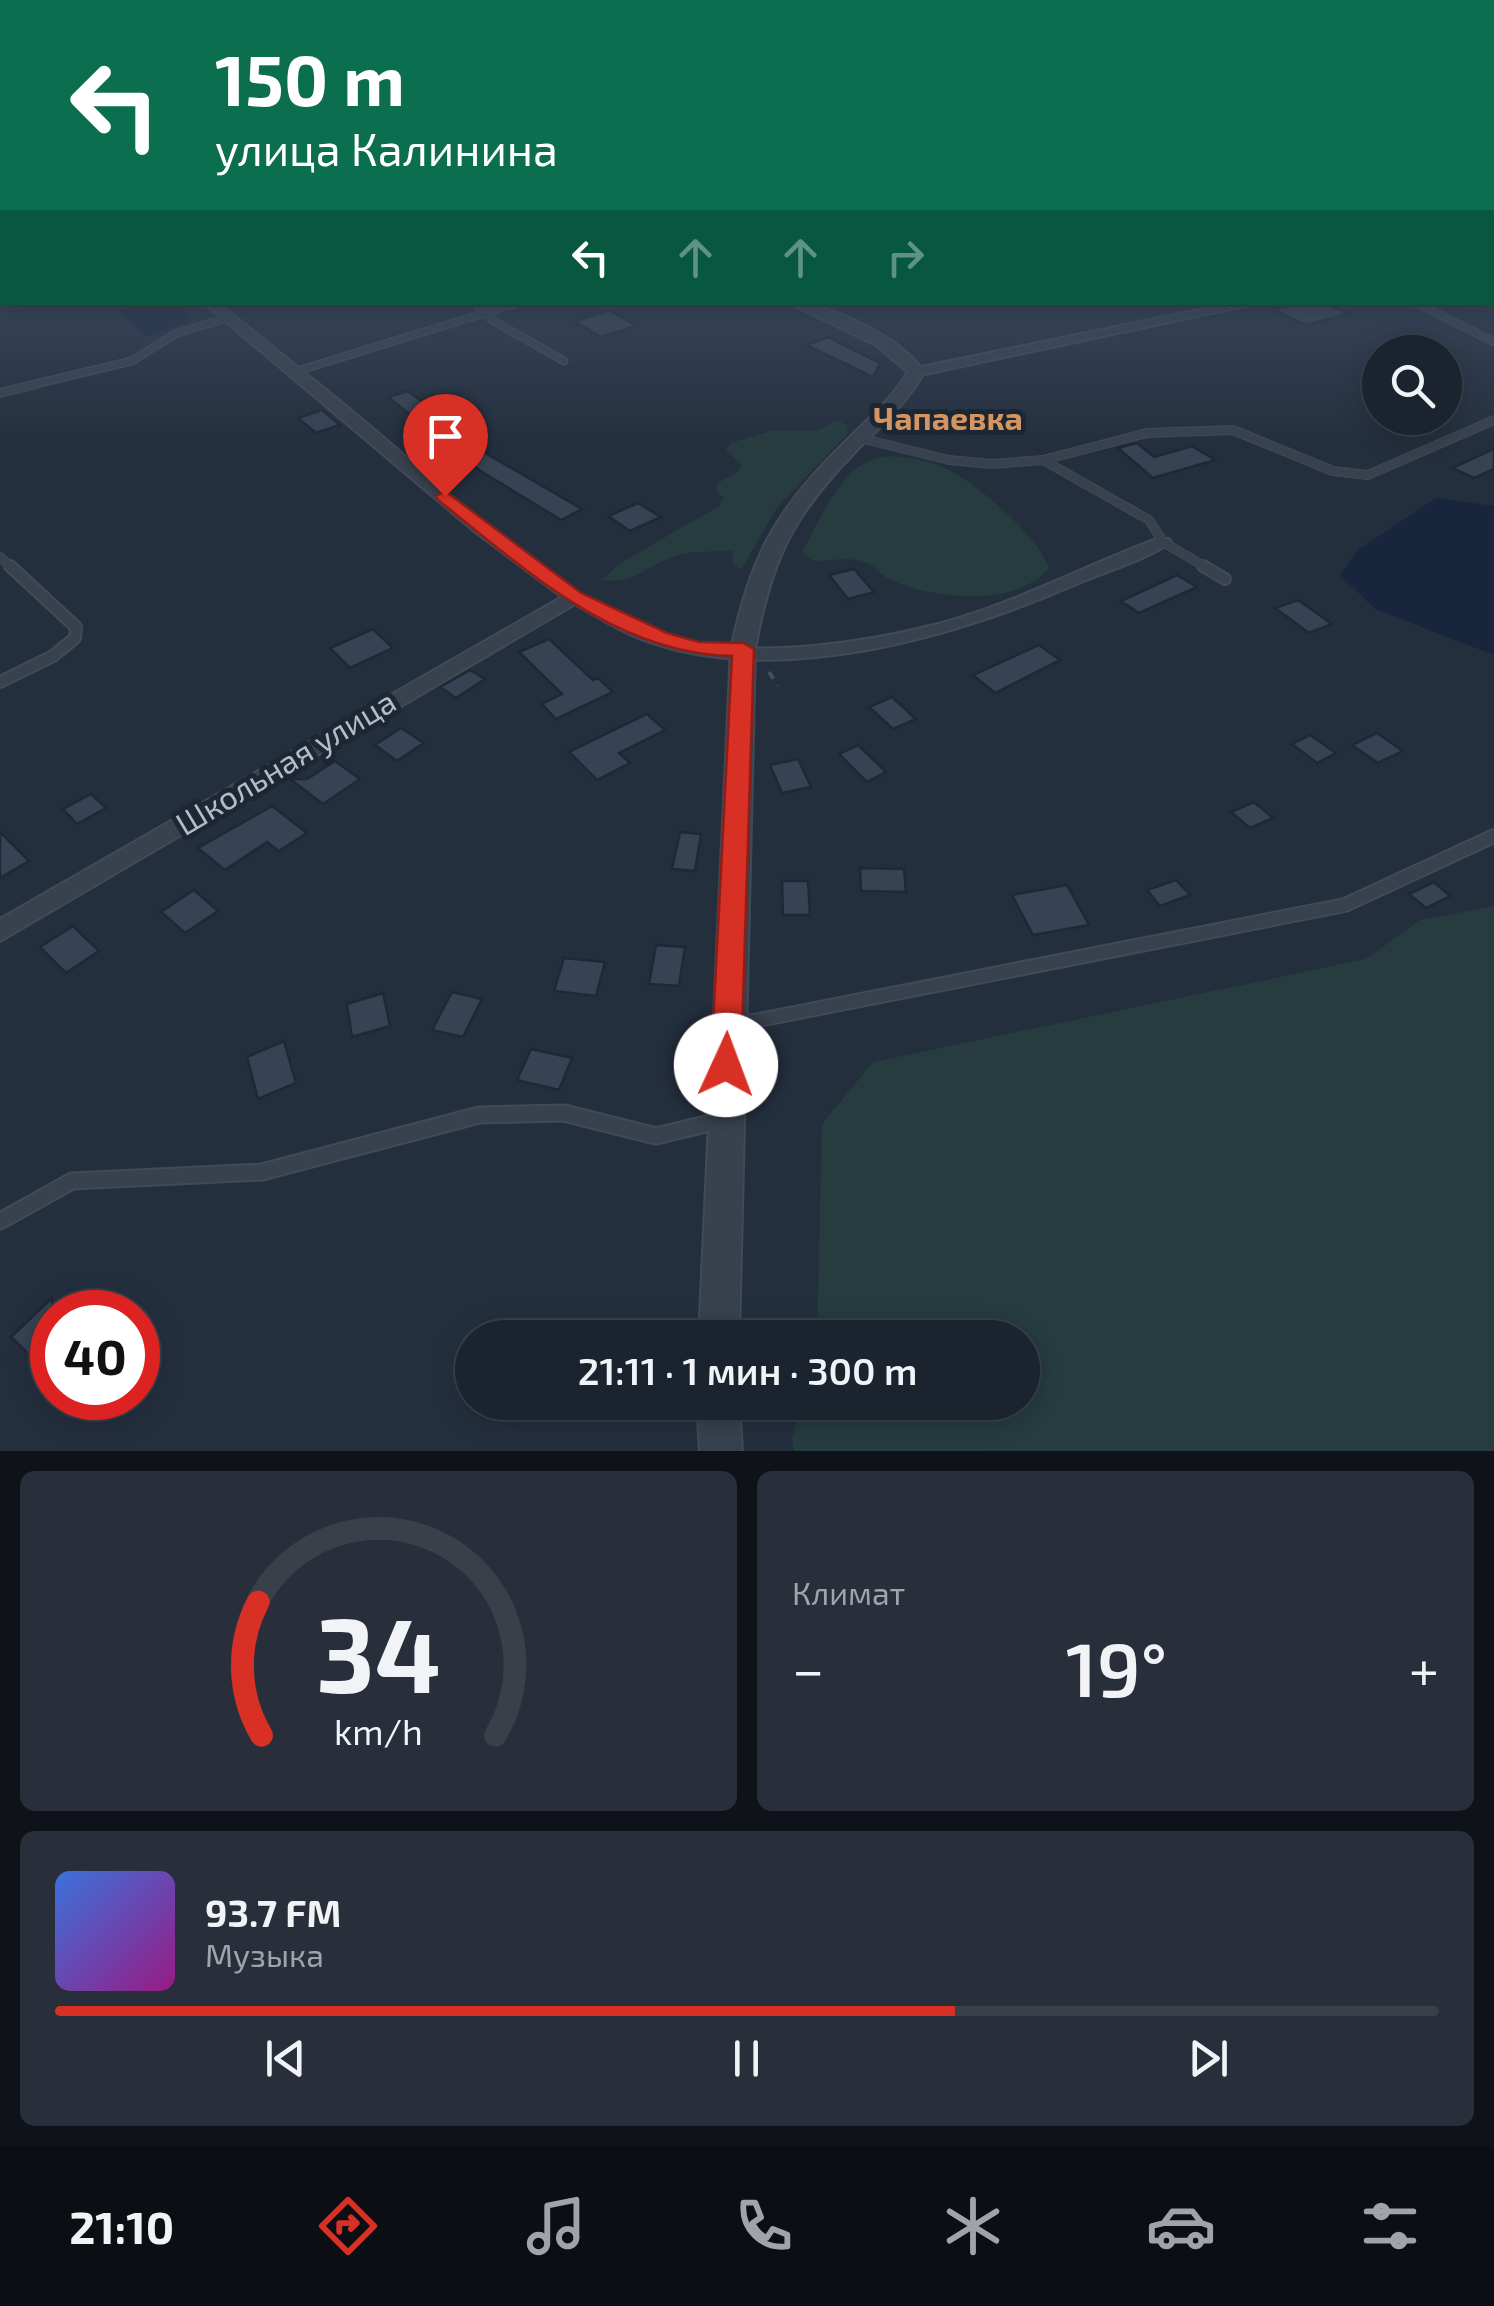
<!DOCTYPE html>
<html lang="ru">
<meta charset="utf-8">
<style>
body{margin:0;font-family:"Exo 2",sans-serif;background:#282f3a;color:#f1f3f6;height:100vh;display:flex;flex-direction:column;font-size:38px;white-space:nowrap}
*{box-sizing:border-box;margin:0}
p{font-size:32px;color:#a0a4aa}
.icon{flex:none;width:55px;height:55px;fill:none;stroke:currentColor;stroke-width:2;stroke-linecap:round;stroke-linejoin:round}
.map{position:relative;height:1451px;overflow:hidden}
.side{display:flex;flex-direction:column;gap:20px;padding:20px;background:#0f1319;flex:1}
.side>*{flex:none}
.top-card{position:absolute;left:0px;top:0px;width:1495px;height:305px;box-shadow:0 5px 25px #0003,0 0 0 2px #39404a;background:#0b6e4f;color:#fff;overflow:hidden}
.fabs{position:absolute;left:1362px;top:335px;display:grid;gap:20px}
.fabs a{display:grid;place-items:center;width:100px;height:100px;border-radius:50%;background:#1b232e;box-shadow:0 5px 25px #0003,0 0 0 2px #39404a;font-size:50px}
.speed{position:absolute;left:30px;top:1290px;display:flex;gap:20px;font-size:50px;font-weight:700;text-align:center}
.speed>*{display:grid;place-content:center;width:130px;height:130px;border-radius:50%;background:#1b232e;box-shadow:0 5px 25px #0003,0 0 0 2px #39404a;line-height:1}
.speed .limit{border:15px solid #d22;background:#fff;color:#111}
.pin{position:absolute;display:grid;place-items:center;width:85px;height:85px;color:#fff;margin:-102px -42px;border-radius:50% 50% 50% 0;rotate:-45deg;box-shadow:0 0 10px #0007}
.pin .icon{rotate:45deg}
.me{position:absolute;width:110px;margin:-55px;rotate:2deg;stroke-linejoin:round;filter:drop-shadow(0 0 8px #0008)}
.turn{display:flex;align-items:center;gap:35px;height:210px;padding:0 50px;font-size:45px}
.turn .icon{width:130px;height:130px;stroke-width:2.5}
.turn b{display:block;font-size:70px;line-height:85px}
.lanes{display:flex;align-items:center;height:95px;padding:0 50px;background:#0003;justify-content:center;gap:50px;direction:ltr}
.lanes .off{opacity:.35}
.big{font-size:75px;font-weight:600;line-height:1.1}
.side .tile{flex:1;display:flex;flex-direction:column;justify-content:center;gap:15px;min-width:0;padding:0 35px;border-radius:15px;background:#282f3a}
.side .dial{align-items:center;gap:0}
.dial svg{height:260px;overflow:visible;fill:none;stroke:#39404a;stroke-width:7;stroke-linecap:round;text-anchor:middle}
.dial text{fill:#f1f3f6;stroke:none}
.song{display:flex;align-items:center;gap:30px}
.cover{width:120px;height:120px;border-radius:15px;background:linear-gradient(135deg,hsl(220 70% 55%),hsl(310 70% 35%))}
.played{height:10px;border-radius:5px;background:linear-gradient(90deg,#d93025 65%,#39404a 65%)}
.keys{display:flex;justify-content:space-around;direction:ltr}
.heat{display:flex;justify-content:space-between;align-items:center;font-size:55px;direction:ltr}
.side .tiles{flex:1;display:grid;gap:20px;grid-template-columns:1fr 1fr}
.tile:last-child{grid-column:span 2}
.trip{position:absolute;left:455px;top:1320px;width:585px;height:100px;border-radius:50px;background:#1b232e;box-shadow:0 5px 25px #0003,0 0 0 2px #39404a;font-weight:600;line-height:100px;text-align:center}
.tabs{display:flex;height:160px;justify-content:space-around;align-items:center;background:#0b0e12;color:#a0a4aa}
.tabs .icon{width:70px;height:70px}
.tabs .on{color:#d93025}
.tabs b{font-size:45px;color:#f1f3f6}
.map>svg:first-child{display:block}
</style>
<div class="map">
<svg width="1494" height="1451" viewBox="0 0 1494 1451">
<rect width="100%" height="100%" fill="#242f3e"/>
<g fill="#263c3f">
<path d="M 837,420 L 847,425 L 848,433 L 776,509 L 741,570 L 734,565 L 732,551 C 714,552 693,550 676,556 C 648,564 635,585 603,580 L 617,565 L 719,506 L 724,498 L 716,491 L 718,483 L 739,471 L 741,464 L 726,450 L 731,443 L 771,431 L 817,431 Z"/>
<path d="M 888,456 C 904,457 920,459 935,464 C 969,475 1037,534 1049,568 C 1015,608 936,599 893,581 C 882,577 877,568 868,563 C 852,556 830,561 813,561 L 802,552 C 822,517 843,459 888,456 Z"/>
<path d="M 1494,906 L 1494,1451 L 794,1451 L 792,1439 L 802,1403 L 1022,1402 L 1022,1338 L 817,1337 L 822,1124 L 873,1062 L 1366,959 L 1420,920 Z"/>
</g>
<g fill="#17263c">
<path d="M 141,302 L 179,303 L 190,322 L 145,336 L 120,311 Z"/>
<path d="M 1436,498 L 1494,506 L 1494,655 L 1375,609 L 1340,575 L 1358,550 Z"/>
</g>
<g fill="#364354" stroke="#1f2835" stroke-width="2.5">
<path d="M 1306,302 L 1323,302 L 1349,314 L 1305,325 L 1274,310 Z"/>
<path d="M 609,310 L 637,326 L 601,337 L 574,321 Z"/>
<path d="M 828,337 L 880,363 L 873,377 L 806,345 Z"/>
<path d="M 408,391 L 471,438 L 463,440 L 582,509 L 561,520 L 479,470 L 388,397 Z"/>
<path d="M 322,410 L 340,425 L 316,433 L 298,418 Z"/>
<path d="M 1137,443 L 1154,457 L 1192,446 L 1215,460 L 1153,478 L 1118,448 Z"/>
<path d="M 1494,449 L 1494,469 L 1474,478 L 1452,468 Z"/>
<path d="M 638,503 L 661,517 L 630,531 L 608,516 Z"/>
<path d="M 854,569 L 874,592 L 848,599 L 829,575 Z"/>
<path d="M 1177,575 L 1197,587 L 1139,613 L 1121,601 Z"/>
<path d="M 1298,600 L 1332,624 L 1309,633 L 1275,608 Z"/>
<path d="M 373,629 L 393,648 L 350,668 L 330,648 Z"/>
<path d="M 549,639 L 593,680 L 598,678 L 613,692 L 556,719 L 542,704 L 562,694 L 519,652 Z"/>
<path d="M 1039,645 L 1060,660 L 995,693 L 973,675 Z"/>
<path d="M 470,670 L 485,679 L 456,698 L 440,687 Z"/>
<path d="M 892,697 L 916,719 L 893,729 L 869,707 Z"/>
<path d="M 647,714 L 665,730 L 619,753 L 630,763 L 597,780 L 569,752 Z"/>
<path d="M 401,728 L 424,743 L 397,761 L 375,745 Z"/>
<path d="M 1377,733 L 1403,751 L 1378,763 L 1352,745 Z"/>
<path d="M 1310,735 L 1336,753 L 1317,763 L 1292,744 Z"/>
<path d="M 858,745 L 886,772 L 867,782 L 839,754 Z"/>
<path d="M 798,759 L 811,787 L 782,793 L 770,765 Z"/>
<path d="M 335,761 L 360,779 L 323,804 L 290,779 L 307,779 Z"/>
<path d="M 91,794 L 106,808 L 77,824 L 63,809 Z"/>
<path d="M 1254,802 L 1273,818 L 1250,828 L 1231,812 Z"/>
<path d="M 272,806 L 307,833 L 279,851 L 267,842 L 225,870 L 198,848 Z"/>
<path d="M 0,832 L 29,861 L 0,878 Z"/>
<path d="M 680,832 L 701,834 L 695,871 L 672,869 Z"/>
<path d="M 860,868 L 904,869 L 906,892 L 861,891 Z"/>
<path d="M 1176,880 L 1190,895 L 1160,906 L 1147,890 Z"/>
<path d="M 782,881 L 808,881 L 810,915 L 783,915 Z"/>
<path d="M 1434,882 L 1450,896 L 1426,908 L 1409,894 Z"/>
<path d="M 1067,885 L 1089,925 L 1033,935 L 1012,895 Z"/>
<path d="M 194,890 L 218,911 L 185,933 L 161,912 Z"/>
<path d="M 73,926 L 99,951 L 66,973 L 40,947 Z"/>
<path d="M 656,945 L 685,947 L 679,986 L 649,984 Z"/>
<path d="M 564,958 L 605,962 L 596,996 L 554,991 Z"/>
<path d="M 452,992 L 482,999 L 463,1037 L 432,1030 Z"/>
<path d="M 383,993 L 390,1026 L 352,1037 L 347,1004 Z"/>
<path d="M 284,1041 L 296,1083 L 258,1099 L 247,1057 Z"/>
<path d="M 531,1049 L 572,1058 L 559,1090 L 517,1080 Z"/>
<path d="M 52,1298 L 52,1358 L 43,1368 L 11,1337 Z"/>
</g>
<g fill="none" stroke-linecap="round" stroke-linejoin="round">
<defs>
<g id="service-far4">
<path d="M 474,302 L 492,320 L 564,361"/>
<path d="M 1414,302 L 1494,342"/>
<path d="M 297,371 L 521,302"/>
<path d="M 27,386 L 132,361 L 177,333 L 228,318"/>
</g>
<g id="service-far3">
<path d="M 0,393 L 37,384"/>
<path d="M 860,438 L 949,460 L 992,464 L 1043,460 L 1149,520 L 1163,542 L 1207,568"/>
<path d="M 1043,460 L 1147,433 L 1233,430 L 1333,471 L 1368,475 L 1494,420"/>
<path d="M 0,557 L 12,568"/>
</g>
<g id="service-far2">
<path d="M 1203,566 L 1225,579"/>
<path d="M 0,682 L 53,656 L 75,638 L 76,627 L 10,566"/>
</g>
<path id="service-far1" d="M 733,1025 L 1345,905 L 1494,836"/>
<path id="service" d="M 0,1221 L 72,1181 L 262,1172 L 479,1115 L 564,1113 L 656,1136 L 718,1121"/>
<g id="minor">
<path d="M 203,302 L 217,302 C 268,344 320,384 371,427 C 464,505 573,618 697,643 C 768,657 868,642 938,624 C 1014,604 1084,566 1157,539 L 1169,539 L 1171,542 C 1153,557 1099,574 1074,585 C 952,638 781,687 650,642 C 623,633 599,618 575,604 L 0,941 L 0,919 L 562,597 L 474,531 Z"/>
<path d="M 1237,302 L 1263,302 L 916,376 L 909,372 L 916,368 Z"/>
</g>
<g id="tertiary">
<path d="M 787,302 C 827,302 903,338 924,372 C 907,404 879,427 854,453 C 791,518 771,561 755,649 L 739,1338 L 699,1338 L 731,649 C 750,559 774,512 840,447 C 863,423 891,401 908,372 L 876,345 Z"/>
<path d="M 697,1402 L 739,1402 L 742,1451 L 700,1451 Z"/>
</g>
</defs>
<use href="#service-far4" stroke="#414a57" stroke-width="9"/>
<use href="#service-far3" stroke="#414a57" stroke-width="10"/>
<use href="#service-far2" stroke="#414a57" stroke-width="14"/>
<use href="#service-far1" stroke="#414a57" stroke-width="16"/>
<use href="#service" stroke="#414a57" stroke-width="19"/>
<use href="#minor" stroke="#414a57" stroke-width="4"/>
<use href="#tertiary" stroke="#414a57" stroke-width="4"/>
<path stroke="#3f5557" stroke-width="4" stroke-dasharray="8 8" stroke-linecap="butt" d="M 769,672 L 778,686"/>
<use href="#service-far4" stroke="#38414e" stroke-width="6"/>
<use href="#service-far3" stroke="#38414e" stroke-width="8"/>
<use href="#service-far2" stroke="#38414e" stroke-width="10"/>
<use href="#service-far1" stroke="#38414e" stroke-width="12"/>
<use href="#service" stroke="#38414e" stroke-width="15"/>
<use href="#minor" fill="#38414e" fill-rule="evenodd"/>
<use href="#tertiary" fill="#38414e" fill-rule="evenodd"/>
</g>
<linearGradient id="sky" x2="0" y2="1"><stop stop-color="#141a22"/><stop offset="0.54" stop-color="#3f4d63"/><stop offset="1" stop-color="#3f4d63" stop-opacity="0"/></linearGradient>
<rect width="1494" height="444" fill="url(#sky)"/>
<path fill="#d93025" stroke="#8d1f18" stroke-width="2.5" d="M 445,491 L 581,593 L 667,633 L 699,642 L 743,643 L 754,649 L 741,1065 L 737,1074 L 726,1078 L 715,1074 L 711,1065 L 732,656 C 615,654 525,569 438,500 L 436,496 Z"/>
<g text-anchor="middle" stroke-width="10" stroke-linejoin="round" paint-order="stroke">
<g font-size="32" font-weight="bold" fill="#d59563" stroke="#1d2633">
<text x="948" y="430">Чапаевка</text>
</g>
<g font-size="32" fill="#b4bcc9" stroke="#1d2633">
<text transform="translate(286 763) rotate(-31)" y="11">Школьная улица</text>
</g>
</g>
</svg>
<div class="fabs">
<a><svg class="icon" aria-label="search" viewBox="0 0 24 24"><circle cx="10" cy="10" r="6"/><path d="M15 15l6 6"/></svg></a>
</div>
<div class="speed"><div class="limit">40</div></div>
<div class="pin" style="left:445px;top:496px;background:#d93025"><svg class="icon" aria-label="arrive" viewBox="0 0 24 24"><path d="M6 21V4h12l-3 4 3 4H6"/></svg></div>
<svg class="me" style="left:726px;top:1065px" viewBox="-20 -20 40 40"><circle r="19" fill="#fff"/><path d="M0-13L10 11 0 6-10 11z" fill="#d93025"/></svg>
<div class="trip">21:11 · 1 мин · 300 m</div>
<div class="top-card">
<div class="turn"><svg class="icon" aria-label="left" viewBox="0 0 24 24"><path d="M17 20v-9H6M10 6l-5 5 5 5"/></svg><div><b>150 m</b>улица Калинина</div></div>
<div class="lanes"><svg class="icon" aria-label="left" viewBox="0 0 24 24"><path d="M17 20v-9H6M10 6l-5 5 5 5"/></svg><svg class="icon off" aria-label="ahead" viewBox="0 0 24 24"><path d="M12 20V5M6 11l6-6 6 6"/></svg><svg class="icon off" aria-label="ahead" viewBox="0 0 24 24"><path d="M12 20V5M6 11l6-6 6 6"/></svg><svg class="icon off" aria-label="right" viewBox="0 0 24 24"><path d="M7 20v-9h11M14 6l5 5-5 5"/></svg></div>
</div>
</div>
<section class="side">
<div class="tiles">
<div class="tile dial"><svg viewBox="0 0 100 80">
<path d="M14 69A42 42 0 1 1 86 69"/>
<path d="M14 69A42 42 0 0 1 13 28" stroke="#d93025"/>
<text x="50" y="56" font-size="32" font-weight="700">34</text>
<text x="50" y="72" font-size="11">km/h</text>
</svg></div>
<div class="tile"><p>Климат</p>
<div class="heat"><a>−</a><b class="big">19°</b><a>+</a></div>
</div>
<div class="tile">
<div class="song"><i class="cover"></i><div><b>93.7 FM</b><p>Музыка</p></div></div>
<div class="played"></div>
<div class="keys"><svg class="icon" aria-label="previous" viewBox="0 0 24 24"><path d="M18 5L8 12l10 7zM5 5v14"/></svg><svg class="icon" aria-label="pause" viewBox="0 0 24 24"><path d="M8 5v14M16 5v14"/></svg><svg class="icon" aria-label="next" viewBox="0 0 24 24"><path d="M6 5l10 7-10 7zM19 5v14"/></svg></div>
</div>
</div>
</section>
<nav class="tabs">
<b>21:10</b>
<svg class="icon on" aria-label="directions" viewBox="0 0 24 24"><path d="M12 3l9 9-9 9-9-9zM9 14v-3h6M13 9l2 2-2 2"/></svg>
<svg class="icon" aria-label="music" viewBox="0 0 24 24"><path d="M9 18V5l10-2v13"/><circle cx="6" cy="18" r="3"/><circle cx="16" cy="16" r="3"/></svg>
<svg class="icon" aria-label="phone" viewBox="0 0 24 24"><path d="M5 4h4l2 5-3 2q2 4 5 5l2-3 5 2v4C11 20 4 13 5 4z"/></svg>
<svg class="icon" aria-label="climate" viewBox="0 0 24 24"><path d="M12 3v18M4 7l16 10M4 17L20 7"/></svg>
<svg class="icon" aria-label="car" viewBox="0 0 24 24"><path d="M5 17H2v-5l4-1 3-4h7l3 4 3 1v5h-3M9 17h6M6 11h13"/><circle cx="7" cy="17" r="2"/><circle cx="17" cy="17" r="2"/></svg>
<svg class="icon" aria-label="filters" viewBox="0 0 24 24"><path d="M4 7h16M4 17h16"/><circle cx="9" cy="7" r="2"/><circle cx="15" cy="17" r="2"/></svg>
</nav>
